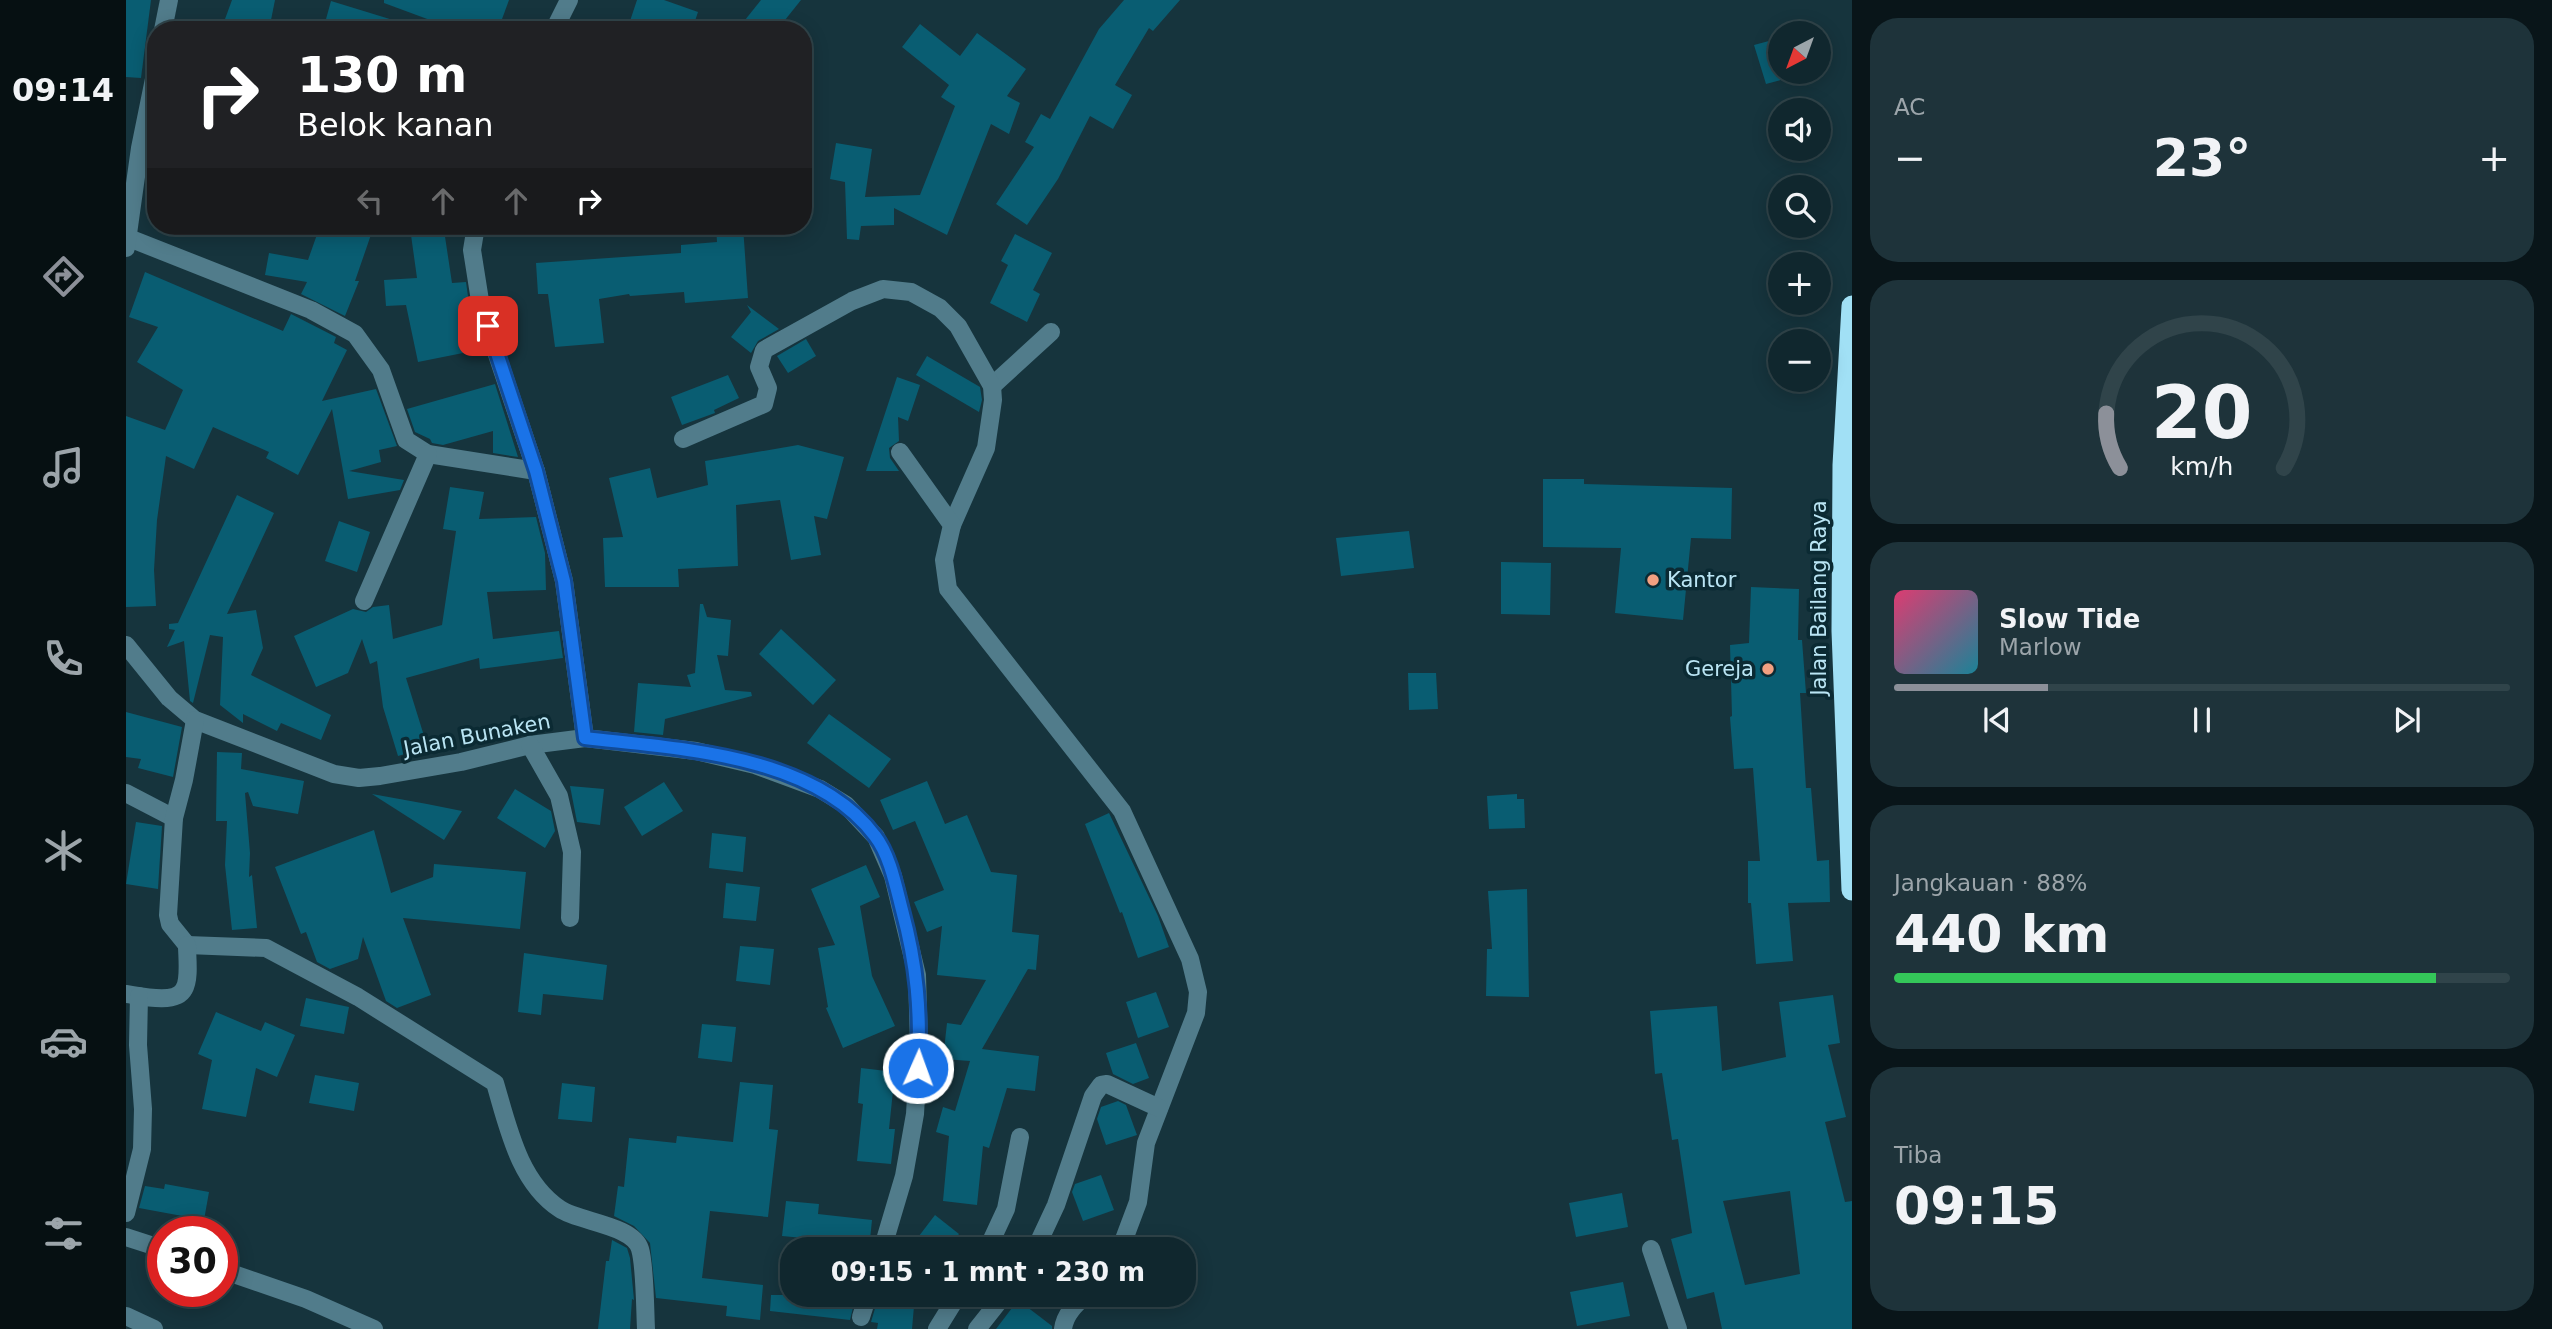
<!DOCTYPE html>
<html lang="id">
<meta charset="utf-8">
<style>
body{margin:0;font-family:"DejaVu Sans",sans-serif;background:#1e333a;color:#f1f3f6;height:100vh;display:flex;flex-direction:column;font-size:26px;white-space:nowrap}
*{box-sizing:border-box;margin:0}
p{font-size:23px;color:#9ca5aa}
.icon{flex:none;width:38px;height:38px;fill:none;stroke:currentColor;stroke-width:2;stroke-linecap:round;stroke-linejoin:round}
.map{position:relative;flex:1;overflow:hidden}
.side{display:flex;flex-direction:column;gap:18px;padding:18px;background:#091519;width:700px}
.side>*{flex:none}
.top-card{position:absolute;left:21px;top:21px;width:665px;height:214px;border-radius:28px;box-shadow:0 4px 18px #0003,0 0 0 2px #30444a;background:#202124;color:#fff;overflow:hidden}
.needle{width:46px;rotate:221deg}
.controls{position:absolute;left:1642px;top:21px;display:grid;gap:14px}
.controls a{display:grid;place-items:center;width:63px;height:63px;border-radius:50%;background:#10272e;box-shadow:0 4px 18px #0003,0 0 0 2px #30444a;font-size:35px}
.speed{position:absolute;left:21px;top:1216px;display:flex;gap:14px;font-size:35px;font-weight:700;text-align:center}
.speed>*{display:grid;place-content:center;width:91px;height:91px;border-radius:50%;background:#10272e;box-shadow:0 4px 18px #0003,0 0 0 2px #30444a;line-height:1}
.speed .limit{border:10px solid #d22;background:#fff;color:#111}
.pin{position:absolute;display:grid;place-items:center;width:60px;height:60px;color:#fff;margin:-30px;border-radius:14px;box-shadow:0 4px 10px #0006}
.me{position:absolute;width:77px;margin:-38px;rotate:2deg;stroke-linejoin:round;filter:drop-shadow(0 0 5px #0008)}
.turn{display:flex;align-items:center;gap:24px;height:147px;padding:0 35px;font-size:32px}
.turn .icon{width:91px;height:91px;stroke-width:2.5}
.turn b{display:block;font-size:49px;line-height:60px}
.lanes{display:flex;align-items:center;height:66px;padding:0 35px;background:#0003;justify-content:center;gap:35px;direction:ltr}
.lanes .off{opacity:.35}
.big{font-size:52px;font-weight:700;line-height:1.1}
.side .tile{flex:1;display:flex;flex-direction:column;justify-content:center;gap:10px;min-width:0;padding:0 24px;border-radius:28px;background:#1e333a}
.side .dial{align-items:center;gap:0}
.dial svg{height:182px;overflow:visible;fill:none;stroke:#30444a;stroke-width:7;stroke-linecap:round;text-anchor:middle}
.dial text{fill:#f1f3f6;stroke:none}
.song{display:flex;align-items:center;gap:21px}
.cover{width:84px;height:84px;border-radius:10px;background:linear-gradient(135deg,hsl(340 70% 55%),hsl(190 70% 35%))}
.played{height:7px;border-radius:4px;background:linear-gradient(90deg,#8c9099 25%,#30444a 25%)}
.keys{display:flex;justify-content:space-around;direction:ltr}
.heat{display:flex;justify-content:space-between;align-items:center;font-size:38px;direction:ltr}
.charge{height:10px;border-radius:5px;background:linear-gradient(90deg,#34c759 88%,#30444a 0)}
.trip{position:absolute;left:654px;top:1237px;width:416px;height:70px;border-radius:28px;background:#10272e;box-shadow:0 4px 18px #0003,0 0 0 2px #30444a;font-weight:700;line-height:70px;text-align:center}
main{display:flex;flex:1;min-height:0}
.tab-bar{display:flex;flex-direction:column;width:126px;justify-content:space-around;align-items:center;background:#061012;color:#9ca5aa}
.tab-bar .icon{width:49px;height:49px}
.tab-bar .selected{color:#8c9099}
.tab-bar b{font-size:32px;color:#f1f3f6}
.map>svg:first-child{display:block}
</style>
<main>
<nav class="tab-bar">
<b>09:14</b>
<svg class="icon selected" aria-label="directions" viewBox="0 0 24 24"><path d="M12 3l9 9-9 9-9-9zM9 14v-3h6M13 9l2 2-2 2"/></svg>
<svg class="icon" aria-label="music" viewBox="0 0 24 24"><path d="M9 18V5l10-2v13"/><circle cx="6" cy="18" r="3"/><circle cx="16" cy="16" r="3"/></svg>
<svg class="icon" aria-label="phone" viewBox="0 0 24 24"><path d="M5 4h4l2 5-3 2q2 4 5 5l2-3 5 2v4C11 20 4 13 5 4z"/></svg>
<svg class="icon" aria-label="climate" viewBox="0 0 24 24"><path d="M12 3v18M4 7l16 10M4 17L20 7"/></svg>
<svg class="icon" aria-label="car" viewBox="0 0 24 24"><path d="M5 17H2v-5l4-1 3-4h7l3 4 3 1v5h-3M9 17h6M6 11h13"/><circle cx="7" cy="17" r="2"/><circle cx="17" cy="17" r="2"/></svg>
<svg class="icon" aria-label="filters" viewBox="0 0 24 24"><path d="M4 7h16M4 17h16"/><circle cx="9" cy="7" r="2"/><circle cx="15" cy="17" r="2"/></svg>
</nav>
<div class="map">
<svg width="1726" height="1329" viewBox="0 0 1726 1329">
<rect width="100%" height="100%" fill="#16343d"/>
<g fill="#095d72" fill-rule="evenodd">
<path d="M 0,0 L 25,0 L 15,78 L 0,77 Z"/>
<path d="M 106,0 L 149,0 L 143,30 L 95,30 Z"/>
<path d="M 258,0 L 383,0 L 372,30 L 331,30 L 258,3 Z"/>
<path d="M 511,0 L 538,0 L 572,12 L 566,30 L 501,30 Z"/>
<path d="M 635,0 L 675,0 L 651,30 L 611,30 Z"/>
<path d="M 998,0 L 1054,0 L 1027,31 L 1023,28 L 989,85 L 1006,95 L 987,129 L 964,116 L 932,179 L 901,225 L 870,204 L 908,147 L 899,142 L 915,114 L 924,119 L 973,29 Z"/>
<path d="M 205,1 L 280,24 L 280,30 L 197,30 Z"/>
<path d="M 794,24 L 834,56 L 851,33 L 900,69 L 881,96 L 894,103 L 883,134 L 865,124 L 821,235 L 768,208 L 768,225 L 735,226 L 733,240 L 721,239 L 719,182 L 704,179 L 710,143 L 746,149 L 739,197 L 794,195 L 829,106 L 815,97 L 823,85 L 776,47 Z"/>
<path d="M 1654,38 L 1654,72 L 1685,72 L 1640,84 L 1628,45 Z"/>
<path d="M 194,226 L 248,226 L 229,281 L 233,281 L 219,316 L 175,294 L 181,282 L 139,275 L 143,253 L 182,260 Z"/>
<path d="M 590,226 L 617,226 L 622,298 L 559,303 L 558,292 L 504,296 L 503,294 L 473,299 L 478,343 L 429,347 L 422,294 L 412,294 L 410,263 L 555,253 L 555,245 L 591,242 Z"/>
<path d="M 318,230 L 326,283 L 340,282 L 344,311 L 357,349 L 292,362 L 280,305 L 260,306 L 258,280 L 291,278 L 285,235 Z"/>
<path d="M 889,234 L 926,253 L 907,290 L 914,294 L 901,322 L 864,303 L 882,265 L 875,261 Z"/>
<path d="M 19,272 L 157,331 L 165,314 L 210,337 L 208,343 L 221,350 L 196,401 L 250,389 L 271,446 L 253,450 L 255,462 L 223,471 L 278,480 L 274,490 L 222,499 L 206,409 L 172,475 L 140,458 L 143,452 L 87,427 L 68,469 L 40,456 L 31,520 L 28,570 L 30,606 L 0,607 L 0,416 L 39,430 L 57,390 L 11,362 L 32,327 L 3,317 Z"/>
<path d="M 621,305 L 653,329 L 632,341 L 625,353 L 605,337 L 625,312 Z"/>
<path d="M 680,339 L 690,356 L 662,373 L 651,356 Z"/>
<path d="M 801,356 L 854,387 L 856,400 L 853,412 L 790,375 Z"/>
<path d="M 602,375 L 613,398 L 588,410 L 589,413 L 556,425 L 545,397 Z"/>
<path d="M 771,377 L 794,385 L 782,421 L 772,417 L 773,441 L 763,448 L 764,458 L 773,471 L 740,471 Z"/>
<path d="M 369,384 L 392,457 L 367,453 L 367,431 L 317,445 L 306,443 L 304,439 L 289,432 L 281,409 Z"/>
<path d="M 672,445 L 718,457 L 701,519 L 688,516 L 695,555 L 665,560 L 654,500 L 610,505 L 612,566 L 552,569 L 553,587 L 479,587 L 477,538 L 497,537 L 483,478 L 524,468 L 531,498 L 582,485 L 579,461 Z"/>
<path d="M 1417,479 L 1458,479 L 1458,484 L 1606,488 L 1605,539 L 1565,538 L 1557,620 L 1489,613 L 1495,548 L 1417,547 Z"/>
<path d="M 324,487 L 358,492 L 353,519 L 410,517 L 419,553 L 420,590 L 361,592 L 367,639 L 433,631 L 437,658 L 354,669 L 353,658 L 280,678 L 299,739 L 299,748 L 272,756 L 257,707 L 251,661 L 244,664 L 236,639 L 222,673 L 190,687 L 168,636 L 227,609 L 240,612 L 247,607 L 263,605 L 267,639 L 316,625 L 330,531 L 317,529 Z"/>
<path d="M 111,495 L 148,513 L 101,614 L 130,610 L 137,648 L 125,675 L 205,715 L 195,740 L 155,723 L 151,731 L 117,714 L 117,723 L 94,705 L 97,637 L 84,635 L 67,703 L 64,701 L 58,641 L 41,647 L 49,630 L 43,629 L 43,624 L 52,623 Z"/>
<path d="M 213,521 L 244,532 L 231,572 L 199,561 Z"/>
<path d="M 1283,531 L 1288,568 L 1215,576 L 1210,538 Z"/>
<path d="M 1375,562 L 1425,563 L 1424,615 L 1375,614 Z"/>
<path d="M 1625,587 L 1673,589 L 1672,640 L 1676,640 L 1680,693 L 1674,693 L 1680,788 L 1685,788 L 1691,861 L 1703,860 L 1704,902 L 1662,903 L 1667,961 L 1630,964 L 1625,903 L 1622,903 L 1622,861 L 1634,861 L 1627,768 L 1608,769 L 1604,717 L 1606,716 L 1604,645 L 1623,643 Z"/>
<path d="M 574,604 L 577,604 L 581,617 L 605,620 L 602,656 L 591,655 L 599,690 L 625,692 L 626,696 L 539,719 L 537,735 L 508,732 L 512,683 L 565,687 L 561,675 L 569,673 Z"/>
<path d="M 655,629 L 710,680 L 687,705 L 633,654 Z"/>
<path d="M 1282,673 L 1310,673 L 1312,709 L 1283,710 Z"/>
<path d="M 0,712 L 56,727 L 47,777 L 12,768 L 15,759 L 0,757 Z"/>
<path d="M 703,714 L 765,759 L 743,788 L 681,743 Z"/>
<path d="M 91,752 L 116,753 L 115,769 L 178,781 L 172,814 L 127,806 L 122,792 L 119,793 L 124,853 L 123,877 L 126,875 L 131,928 L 106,930 L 99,865 L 101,821 L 90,821 Z"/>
<path d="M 801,781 L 819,824 L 841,815 L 865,872 L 891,875 L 886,932 L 913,935 L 910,970 L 902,969 L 856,1049 L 913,1056 L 909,1091 L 881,1088 L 863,1148 L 857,1146 L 851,1205 L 817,1201 L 823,1136 L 810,1132 L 817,1107 L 829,1111 L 844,1061 L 817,1059 L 821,1023 L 835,1025 L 860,980 L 811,975 L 816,926 L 801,932 L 788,902 L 818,890 L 789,821 L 767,830 L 754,800 Z"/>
<path d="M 538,782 L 557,811 L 516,836 L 498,807 Z"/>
<path d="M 444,786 L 478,789 L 474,825 L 451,822 Z"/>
<path d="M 389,789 L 425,811 L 429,831 L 419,848 L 371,818 Z"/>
<path d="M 246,794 L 301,804 L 336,811 L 318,840 Z"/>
<path d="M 1391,794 L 1391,799 L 1398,799 L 1399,828 L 1363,829 L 1361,796 Z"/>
<path d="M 983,813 L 1032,916 L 1043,947 L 1012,958 L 996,912 L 994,913 L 959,824 Z"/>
<path d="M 10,822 L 36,826 L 32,889 L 0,884 Z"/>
<path d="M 248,830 L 265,893 L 307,877 L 308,864 L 400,872 L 394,929 L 277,918 L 305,995 L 271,1008 L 260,1001 L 237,937 L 232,959 L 204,969 L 191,962 L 180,932 L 175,934 L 149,867 Z"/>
<path d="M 586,833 L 620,837 L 617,872 L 583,868 Z"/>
<path d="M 740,865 L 754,897 L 734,906 L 746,976 L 769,1026 L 717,1048 L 700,1008 L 702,1007 L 692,948 L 709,945 L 685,889 Z"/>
<path d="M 600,883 L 634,887 L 630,921 L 597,918 Z"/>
<path d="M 1401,889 L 1403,997 L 1360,996 L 1361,949 L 1366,949 L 1362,891 Z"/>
<path d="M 614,946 L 648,949 L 644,985 L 610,981 Z"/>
<path d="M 398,953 L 481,965 L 477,1000 L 417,994 L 415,1015 L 392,1012 Z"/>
<path d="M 1030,992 L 1043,1027 L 1012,1038 L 1000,1002 Z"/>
<path d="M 1707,995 L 1714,1043 L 1702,1045 L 1720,1117 L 1699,1122 L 1719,1202 L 1726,1201 L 1726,1329 L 1596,1329 L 1588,1292 L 1561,1299 L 1545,1239 L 1566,1233 L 1552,1139 L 1546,1140 L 1536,1073 L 1529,1074 L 1524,1011 L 1591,1006 L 1596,1071 L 1660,1057 L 1653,1002 ZM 1664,1191 L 1674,1274 L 1619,1285 L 1597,1201 Z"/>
<path d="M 180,998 L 223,1007 L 218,1034 L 174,1026 Z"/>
<path d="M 90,1012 L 135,1031 L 139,1022 L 169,1035 L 151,1077 L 130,1068 L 120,1117 L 76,1109 L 86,1060 L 72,1054 Z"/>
<path d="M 576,1024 L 610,1027 L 606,1062 L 572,1058 Z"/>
<path d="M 1010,1043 L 1023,1078 L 1007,1084 L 987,1074 L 980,1053 Z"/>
<path d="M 735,1068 L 769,1072 L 763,1129 L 769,1129 L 765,1164 L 731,1161 L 737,1104 L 732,1103 Z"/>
<path d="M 189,1075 L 233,1083 L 228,1111 L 183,1103 Z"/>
<path d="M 614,1082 L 647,1085 L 643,1129 L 652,1130 L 642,1217 L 584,1211 L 576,1278 L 637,1285 L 634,1320 L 600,1316 L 601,1306 L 530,1298 L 524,1243 L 508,1226 L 488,1216 L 492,1186 L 498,1187 L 503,1138 L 550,1143 L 551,1136 L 607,1142 Z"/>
<path d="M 436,1083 L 469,1087 L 466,1122 L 432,1119 Z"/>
<path d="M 992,1101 L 1000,1105 L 1011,1135 L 980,1145 L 971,1119 L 975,1107 Z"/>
<path d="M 975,1175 L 988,1210 L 957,1221 L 946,1192 L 949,1184 Z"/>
<path d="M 39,1184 L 83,1192 L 78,1220 L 13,1208 L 19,1186 L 38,1189 Z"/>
<path d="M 1496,1193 L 1502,1227 L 1450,1237 L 1443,1203 Z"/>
<path d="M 660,1201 L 693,1204 L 692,1214 L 746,1220 L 743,1250 L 708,1250 L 709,1241 L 656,1236 Z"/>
<path d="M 809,1215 L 833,1234 L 821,1250 L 811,1250 L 793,1236 Z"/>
<path d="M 486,1240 L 501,1248 L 504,1258 L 508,1300 L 506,1299 L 504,1329 L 472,1329 L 480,1261 L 483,1261 Z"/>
<path d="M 1497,1282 L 1504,1316 L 1451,1326 L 1444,1292 Z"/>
<path d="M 645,1295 L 730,1295 L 724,1320 L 644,1311 Z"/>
<path d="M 753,1295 L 789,1295 L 786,1329 L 751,1329 L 752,1323 L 745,1322 Z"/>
<path d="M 892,1300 L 926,1326 L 926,1329 L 870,1329 Z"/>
</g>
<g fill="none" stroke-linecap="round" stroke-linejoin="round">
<g stroke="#517c8b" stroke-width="18">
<path d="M 37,30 L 43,0"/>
<path d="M 428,30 L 443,0"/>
<path d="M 350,226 L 346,250 L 355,307 L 410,471 L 438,581 L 459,738"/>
<path d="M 3,238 L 185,310 L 229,334 L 255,370 L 280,440 L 302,454 L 410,471"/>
<path d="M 0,248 L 14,148 L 30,69"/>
<path d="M 866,386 L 925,332"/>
<path d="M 557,439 L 638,404 L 642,388 L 633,367 L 638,350 L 726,301 L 757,289 L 785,292 L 814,308 L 832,326 L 866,386 L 867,400 L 860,448 L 826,525"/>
<path d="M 774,452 L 826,525 L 818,560 L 822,589 L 996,811 L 1064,959 L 1072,992 L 1070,1013 L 1020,1143 L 1012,1202 L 994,1250"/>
<path d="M 238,601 L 302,454"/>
<path d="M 0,645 L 43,698 L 69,720 L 208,774 L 233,778 L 254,776 L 335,762 L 404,745 L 459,738 L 570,751 L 629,765 L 694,789 L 720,805 L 750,837 L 767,876 L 791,975 L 793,1045 L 789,1114 L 778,1176 L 756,1250"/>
<path d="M 404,745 L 433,796 L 446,852 L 444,918"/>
<path d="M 0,793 L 48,818"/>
<path d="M 61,945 L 140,948 L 232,997 L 369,1083 C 382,1127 393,1182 434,1209 C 453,1222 507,1225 514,1249 C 519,1265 519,1309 520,1329"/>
<path d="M 61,945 L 44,924 L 42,915 L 48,818 L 58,780 L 69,720"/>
<path d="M 0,994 C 14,996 50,1005 58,989 C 64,979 61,957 61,945"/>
<path d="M 0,1213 L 16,1149 L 17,1109 L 12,1045 L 13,996"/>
<path d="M 0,1237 L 37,1249"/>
<path d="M 1525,1249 L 1552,1329"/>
<path d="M 861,1250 L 880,1209 L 894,1137"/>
<path d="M 909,1250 L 930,1205 L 967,1096 L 975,1085 L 981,1084 L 1033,1108"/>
<path d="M 96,1270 L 180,1299 L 248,1329"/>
<path d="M 0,1316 L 28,1329"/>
<path d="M 735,1317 L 742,1295"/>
<path d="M 811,1329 L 832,1295"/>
<path d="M 851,1329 L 878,1295"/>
<path d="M 937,1329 C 939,1314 949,1305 960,1295"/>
</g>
<path stroke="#a1e0f5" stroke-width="21" d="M 1726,306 L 1717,465 L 1716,631 L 1726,890"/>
</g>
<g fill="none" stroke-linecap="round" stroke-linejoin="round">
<defs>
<path id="route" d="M 362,326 L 410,471 L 438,581 L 459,738 C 552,749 688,754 749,836 C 764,855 770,887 776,910 C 791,965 795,1012 792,1068"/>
</defs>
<use href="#route" stroke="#114b97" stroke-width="18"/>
<use href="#route" stroke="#1a73e8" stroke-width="12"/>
</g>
<g fill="#f3a081" stroke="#0b2a33" stroke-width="2.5">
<circle cx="1527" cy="580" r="7"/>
<circle cx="1642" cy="669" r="7"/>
</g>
<g text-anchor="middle" stroke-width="7" stroke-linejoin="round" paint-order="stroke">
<g font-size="21" fill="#bae5f4" stroke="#0b2a33" text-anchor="start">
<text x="1541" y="587">Kantor</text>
<text x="1628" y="676" text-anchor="end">Gereja</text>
</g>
<g font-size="21" fill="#bae5f4" stroke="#0b2a33">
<text transform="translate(1693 598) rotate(-90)" y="7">Jalan Bailang Raya</text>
<text transform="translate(351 735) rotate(-11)" y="7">Jalan Bunaken</text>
</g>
</g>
</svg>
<div class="controls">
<a><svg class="needle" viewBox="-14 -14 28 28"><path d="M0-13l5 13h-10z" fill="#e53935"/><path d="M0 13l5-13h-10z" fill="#9ca5aa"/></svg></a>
<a><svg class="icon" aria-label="sound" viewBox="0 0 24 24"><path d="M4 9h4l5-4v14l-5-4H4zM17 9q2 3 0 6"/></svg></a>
<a><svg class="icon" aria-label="search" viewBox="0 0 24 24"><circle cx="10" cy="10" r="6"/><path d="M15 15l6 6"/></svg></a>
<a>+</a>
<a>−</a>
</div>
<div class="speed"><div class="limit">30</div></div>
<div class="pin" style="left:362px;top:326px;background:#d93025"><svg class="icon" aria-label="arrive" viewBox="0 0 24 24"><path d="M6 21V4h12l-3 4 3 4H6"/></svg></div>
<svg class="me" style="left:792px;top:1068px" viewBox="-20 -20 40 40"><circle r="17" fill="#1a73e8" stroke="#fff" stroke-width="3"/><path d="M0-11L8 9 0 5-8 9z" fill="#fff"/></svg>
<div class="trip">09:15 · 1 mnt · 230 m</div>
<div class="top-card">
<div class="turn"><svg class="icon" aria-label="right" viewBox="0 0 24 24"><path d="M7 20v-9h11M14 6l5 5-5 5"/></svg><div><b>130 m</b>Belok kanan</div></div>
<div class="lanes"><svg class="icon off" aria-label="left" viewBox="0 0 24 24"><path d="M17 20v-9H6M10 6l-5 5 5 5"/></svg><svg class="icon off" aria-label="ahead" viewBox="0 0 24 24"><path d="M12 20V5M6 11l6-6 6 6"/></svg><svg class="icon off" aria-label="ahead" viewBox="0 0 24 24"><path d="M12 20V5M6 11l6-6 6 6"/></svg><svg class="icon" aria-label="right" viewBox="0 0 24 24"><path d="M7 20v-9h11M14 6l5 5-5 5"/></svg></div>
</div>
</div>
<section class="side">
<div class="tile"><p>AC</p>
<div class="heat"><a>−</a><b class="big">23°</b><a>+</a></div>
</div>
<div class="tile dial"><svg viewBox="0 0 100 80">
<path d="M14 69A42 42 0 1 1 86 69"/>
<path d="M14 69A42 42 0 0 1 8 45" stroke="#8c9099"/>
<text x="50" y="56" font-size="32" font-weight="700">20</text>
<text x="50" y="72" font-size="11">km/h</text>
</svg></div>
<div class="tile">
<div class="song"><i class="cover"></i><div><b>Slow Tide</b><p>Marlow</p></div></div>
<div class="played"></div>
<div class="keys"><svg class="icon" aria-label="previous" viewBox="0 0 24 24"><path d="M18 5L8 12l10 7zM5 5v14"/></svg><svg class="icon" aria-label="pause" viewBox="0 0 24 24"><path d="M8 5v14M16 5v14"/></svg><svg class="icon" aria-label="next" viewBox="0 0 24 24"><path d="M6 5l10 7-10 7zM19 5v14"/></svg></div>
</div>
<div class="tile"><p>Jangkauan · 88%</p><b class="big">440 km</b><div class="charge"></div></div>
<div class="tile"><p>Tiba</p><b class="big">09:15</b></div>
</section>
</main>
